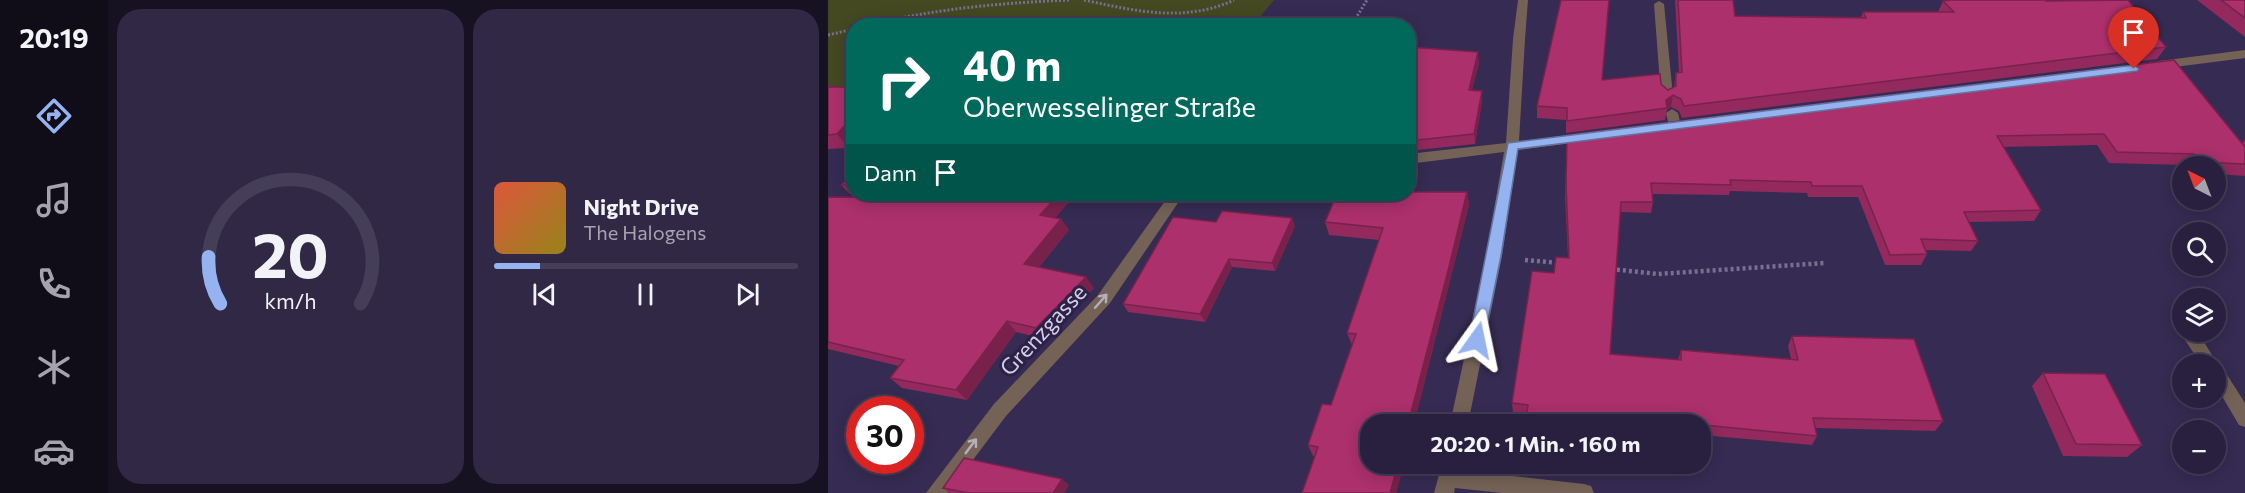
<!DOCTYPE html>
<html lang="de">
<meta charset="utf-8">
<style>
body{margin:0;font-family:Commissioner,sans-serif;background:#302845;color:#f1f3f6;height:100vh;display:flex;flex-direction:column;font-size:22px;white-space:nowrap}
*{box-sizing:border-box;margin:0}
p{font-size:20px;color:#a5a3b0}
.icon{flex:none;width:33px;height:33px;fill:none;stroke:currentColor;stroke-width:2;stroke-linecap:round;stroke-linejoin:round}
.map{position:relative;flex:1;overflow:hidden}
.sheet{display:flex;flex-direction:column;gap:9px;padding:9px;background:#161222;width:720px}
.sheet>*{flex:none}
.top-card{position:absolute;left:18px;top:18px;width:570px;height:183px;border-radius:24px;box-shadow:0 3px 15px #0003,0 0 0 2px #443e58;background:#00695c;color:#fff;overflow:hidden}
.needle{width:39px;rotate:318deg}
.buttons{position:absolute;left:1344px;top:156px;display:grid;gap:12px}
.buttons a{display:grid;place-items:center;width:54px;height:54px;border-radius:50%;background:#28203e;box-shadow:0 3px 15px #0003,0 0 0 2px #443e58;font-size:30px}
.speed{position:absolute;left:18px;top:396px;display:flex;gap:12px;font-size:30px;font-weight:700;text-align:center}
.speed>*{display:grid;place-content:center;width:78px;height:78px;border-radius:50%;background:#28203e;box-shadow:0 3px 15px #0003,0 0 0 2px #443e58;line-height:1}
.speed .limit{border:9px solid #d22;background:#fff;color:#111}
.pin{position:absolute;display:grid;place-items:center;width:51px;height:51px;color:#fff;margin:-62px -26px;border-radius:50% 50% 50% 0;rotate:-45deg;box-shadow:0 0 6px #0007}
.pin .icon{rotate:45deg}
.me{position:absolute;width:66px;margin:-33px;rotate:12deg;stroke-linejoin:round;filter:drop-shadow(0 0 4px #0008)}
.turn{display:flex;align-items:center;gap:21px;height:126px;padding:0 18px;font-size:27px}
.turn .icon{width:78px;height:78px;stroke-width:2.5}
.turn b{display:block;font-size:42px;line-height:51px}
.then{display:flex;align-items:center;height:57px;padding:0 18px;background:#0003;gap:12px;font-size:22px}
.sheet .card{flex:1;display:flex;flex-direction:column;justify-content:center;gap:9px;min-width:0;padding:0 21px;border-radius:24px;background:#302845}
.sheet .dial{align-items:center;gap:0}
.dial svg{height:156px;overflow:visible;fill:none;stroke:#443e58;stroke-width:7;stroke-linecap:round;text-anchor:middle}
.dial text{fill:#f1f3f6;stroke:none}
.song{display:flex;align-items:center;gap:18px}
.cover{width:72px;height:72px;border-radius:9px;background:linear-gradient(135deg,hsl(10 70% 55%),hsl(50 70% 35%))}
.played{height:6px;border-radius:3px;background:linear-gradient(90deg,#95b2f1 15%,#443e58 15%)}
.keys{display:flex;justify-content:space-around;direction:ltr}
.sheet .tiles{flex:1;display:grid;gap:9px;grid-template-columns:repeat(2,1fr)}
.trip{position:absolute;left:532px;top:414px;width:351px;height:60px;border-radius:24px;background:#28203e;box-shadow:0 3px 15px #0003,0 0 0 2px #443e58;font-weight:700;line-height:60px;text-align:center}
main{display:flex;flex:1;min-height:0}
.tabs{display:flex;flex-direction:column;width:108px;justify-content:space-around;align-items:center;background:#100d19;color:#a5a3b0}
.tabs .icon{width:42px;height:42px}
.tabs .active{color:#95b2f1}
.tabs b{font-size:27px;color:#f1f3f6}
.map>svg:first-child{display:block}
</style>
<main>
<nav class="tabs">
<b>20:19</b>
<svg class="icon active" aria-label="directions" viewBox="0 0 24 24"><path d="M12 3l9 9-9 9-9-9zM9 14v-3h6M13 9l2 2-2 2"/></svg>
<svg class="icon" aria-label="music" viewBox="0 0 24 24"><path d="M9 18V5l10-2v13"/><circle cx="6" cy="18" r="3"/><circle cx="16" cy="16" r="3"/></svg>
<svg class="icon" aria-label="phone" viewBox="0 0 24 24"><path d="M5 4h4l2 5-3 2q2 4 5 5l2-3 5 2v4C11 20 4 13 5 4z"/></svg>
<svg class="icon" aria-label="climate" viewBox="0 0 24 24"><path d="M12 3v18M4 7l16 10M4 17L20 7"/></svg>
<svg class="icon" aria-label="car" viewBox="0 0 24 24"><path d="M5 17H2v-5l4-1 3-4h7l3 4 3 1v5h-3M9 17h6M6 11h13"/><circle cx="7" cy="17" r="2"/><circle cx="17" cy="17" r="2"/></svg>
</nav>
<section class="sheet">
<div class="tiles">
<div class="card dial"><svg viewBox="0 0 100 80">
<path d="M14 69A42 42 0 1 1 86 69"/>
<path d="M14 69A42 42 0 0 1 8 45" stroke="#95b2f1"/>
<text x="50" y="56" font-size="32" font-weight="700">20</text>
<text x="50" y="72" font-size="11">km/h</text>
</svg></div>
<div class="card">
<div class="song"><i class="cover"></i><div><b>Night Drive</b><p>The Halogens</p></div></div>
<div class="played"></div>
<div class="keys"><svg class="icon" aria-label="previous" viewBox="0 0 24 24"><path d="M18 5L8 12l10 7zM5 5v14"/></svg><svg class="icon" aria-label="pause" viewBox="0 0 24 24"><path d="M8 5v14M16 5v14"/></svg><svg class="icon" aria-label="next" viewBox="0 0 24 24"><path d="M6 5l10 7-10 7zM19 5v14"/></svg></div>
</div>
</div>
</section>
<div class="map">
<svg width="1417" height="493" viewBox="0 0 1417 493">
<rect width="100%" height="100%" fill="#362b52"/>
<path fill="#444921" d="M 0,0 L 446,0 L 425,25 L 249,26 L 230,23 L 227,26 L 26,26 L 25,87 L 0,87 Z"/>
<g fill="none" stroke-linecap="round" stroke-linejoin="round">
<g stroke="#797091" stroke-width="3" stroke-dasharray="2 2" stroke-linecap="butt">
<path d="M 256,0 C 307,11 357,23 406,0"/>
<path d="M 37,26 C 104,9 172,3 241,0"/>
<path d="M 523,26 L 539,0"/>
<path d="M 0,35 L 26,29"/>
</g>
<g stroke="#797091" stroke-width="4.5" stroke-dasharray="3 3" stroke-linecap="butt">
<path d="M 697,260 L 731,263"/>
<path d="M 783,269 L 830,274 L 997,263"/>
</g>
<g fill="#746256" fill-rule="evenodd">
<path d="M 690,0 L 700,0 L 697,39 L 691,42 L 685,39 Z"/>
<path d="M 831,1 L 836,4 L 845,96 L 839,100 L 833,96 L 826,4 Z"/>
<path d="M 844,109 L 850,113 L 853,126 L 847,130 L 841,126 L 838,113 Z"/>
</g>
<g fill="#746256" fill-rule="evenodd">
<path d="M 691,36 L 697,39 L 691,141 L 759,133 L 766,137 L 759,141 L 690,150 L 674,256 L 640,424 L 622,424 L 658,256 L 676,152 L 580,164 L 580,154 L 678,143 L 685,39 Z"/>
<path d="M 1417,50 L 1417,58 L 1331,69 L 1325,65 L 1331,61 Z"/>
<path d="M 211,194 L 269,194 L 262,199 L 216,203 L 209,198 Z"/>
<path d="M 342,194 L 356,194 L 282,303 L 178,416 L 120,493 L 98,493 L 166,404 L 270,295 Z"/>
<path d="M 1354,329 L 1354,332 L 1370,332 L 1390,365 L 1394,367 L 1417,403 L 1417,427 L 1411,425 L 1388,386 L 1388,364 L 1373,364 L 1355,337 L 1353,332 Z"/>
<path d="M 614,464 L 632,464 L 631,470 L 756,484 L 763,486 L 766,493 L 674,493 L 627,488 L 626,493 L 606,493 Z"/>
</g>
</g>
<g fill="#93295c">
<path d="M 847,0 L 905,0 L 907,16 L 1033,17 L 1035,12 L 1110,12 L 1115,1 L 1119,0 L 1217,0 L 1338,47 L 1329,59 L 854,118 L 851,111 L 843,107 L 839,110 L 837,120 L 738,133 L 738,120 L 709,118 L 709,106 L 774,80 L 833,84 L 840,90 L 846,87 L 848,73 L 851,72 Z"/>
<path d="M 1369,0 L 1417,0 L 1417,37 Z"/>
<path d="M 580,47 L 651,63 L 644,90 L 654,91 L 654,101 L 647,144 L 580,151 Z"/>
<path d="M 1346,60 L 1414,143 L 1417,140 L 1417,176 L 1388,174 L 1388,166 L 1358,166 L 1357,165 L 1281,163 L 1269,145 L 1175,147 L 1213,210 L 1206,221 L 1141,222 L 1150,241 L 1143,251 L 1097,250 L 1099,254 L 1093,265 L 1057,265 L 1030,197 L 980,197 L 979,193 L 902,191 L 901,195 L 824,194 L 825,202 L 823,213 L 792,212 L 782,354 L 850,360 L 853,350 L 963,359 L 960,346 L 964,336 L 1115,421 L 1107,431 L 987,428 L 989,436 L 984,445 L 873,435 L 873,424 L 697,424 L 698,414 L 685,413 L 684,403 L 726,273 L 740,258 L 737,196 L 739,135 Z"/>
<path d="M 0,87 L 21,148 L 0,149 Z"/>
<path d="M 26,175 L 26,194 L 204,194 L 171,195 L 22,194 L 13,185 Z"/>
<path d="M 639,192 L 641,205 L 586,424 L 543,424 L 576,464 L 568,493 L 474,493 L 487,456 L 485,456 L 480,445 L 503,405 L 524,345 L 519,333 L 551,240 L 501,235 L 497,222 Z"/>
<path d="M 0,197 L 162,198 L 240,203 L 227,218 L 233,219 L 241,230 L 211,267 L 266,288 L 217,339 L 188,332 L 139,400 L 74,388 L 62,378 L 71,366 L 0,349 Z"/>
<path d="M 388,222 L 467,226 L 447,271 L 404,267 L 377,322 L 300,312 L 295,304 Z"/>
<path d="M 1215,373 L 1314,445 L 1299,457 L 1235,456 L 1204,386 Z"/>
<path d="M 241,485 L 236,493 L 122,493 L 115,488 Z"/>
</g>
<g fill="#78224b">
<path d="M 650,52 L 651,63 L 641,101 L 641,90 Z"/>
<path d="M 654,91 L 654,101 L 647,144 L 646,134 Z"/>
<path d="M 845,95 L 843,107 L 839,110 L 838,100 Z"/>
<path d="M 26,115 L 26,143 L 21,148 L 9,134 Z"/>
<path d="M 639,192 L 641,205 L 586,424 L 580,424 Z"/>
<path d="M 231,194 L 234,194 L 240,203 L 220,226 L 212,215 Z"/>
<path d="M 464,218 L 467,226 L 447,271 L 444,263 Z"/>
<path d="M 233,219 L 241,230 L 204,275 L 196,264 Z"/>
<path d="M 401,259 L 404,267 L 377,322 L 372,314 Z"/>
<path d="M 258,277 L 266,288 L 217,339 L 208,328 Z"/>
<path d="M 179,321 L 188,332 L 139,400 L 128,390 Z"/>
<path d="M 570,464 L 576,464 L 568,493 L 562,493 Z"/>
<path d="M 234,479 L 241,485 L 236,493 L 225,493 Z"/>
</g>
<g fill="#ab306b" stroke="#78224b" stroke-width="1.5">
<path d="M 733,0 L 781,0 L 774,80 L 832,74 L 833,84 L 840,90 L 848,86 L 848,73 L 854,72 L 850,0 L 905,0 L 907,16 L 1038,18 L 1035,12 L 1126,12 L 1115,1 L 1123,0 L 1217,0 L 1218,1 L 1300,0 L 1338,47 L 856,106 L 853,99 L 845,95 L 838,100 L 839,108 L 739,121 L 739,108 L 709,106 Z"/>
<path d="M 1393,0 L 1417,0 L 1417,18 Z"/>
<path d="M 419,17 L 458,22 L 455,26 L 412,26 Z"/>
<path d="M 580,47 L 650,52 L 641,90 L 654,91 L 646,134 L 580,141 Z"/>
<path d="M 1346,60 L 1417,147 L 1417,164 L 1372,162 L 1366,154 L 1289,152 L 1276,134 L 1169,136 L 1213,210 L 1136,212 L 1150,241 L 1093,239 L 1099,254 L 1062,255 L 1034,186 L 984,186 L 983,182 L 902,180 L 903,185 L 823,183 L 825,202 L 793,202 L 782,354 L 853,360 L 853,350 L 970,360 L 964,336 L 1086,339 L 1115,421 L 985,418 L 989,436 L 855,423 L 855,424 L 697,424 L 700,405 L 684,403 L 704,271 L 726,273 L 728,257 L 741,258 L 738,185 L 739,135 Z"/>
<path d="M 0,87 L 26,87 L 26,115 L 9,134 L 0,135 Z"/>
<path d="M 26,175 L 26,185 L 13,185 Z"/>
<path d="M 580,192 L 639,192 L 621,267 L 580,424 L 543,424 L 543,464 L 570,464 L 562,493 L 474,493 L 490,447 L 480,445 L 494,404 L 503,405 L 528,334 L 519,333 L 555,228 L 497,222 L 509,194 L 580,194 Z"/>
<path d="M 213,194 L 231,194 L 212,215 L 233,219 L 196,264 L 258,277 L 208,328 L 179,321 L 128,390 L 62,378 L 76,360 L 0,342 L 0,197 L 162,198 Z"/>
<path d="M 394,211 L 464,218 L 444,263 L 401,259 L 372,314 L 295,304 L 345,217 L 388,222 Z"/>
<path d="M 1215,373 L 1277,374 L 1314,445 L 1248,444 Z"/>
<path d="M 136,458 L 234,479 L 225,493 L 141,493 L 115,488 Z"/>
</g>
<defs><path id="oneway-shaft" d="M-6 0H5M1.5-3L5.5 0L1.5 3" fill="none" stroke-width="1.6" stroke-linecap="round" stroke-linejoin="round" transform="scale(1.5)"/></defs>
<g stroke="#b7aebc">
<use href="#oneway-shaft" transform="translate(273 301) rotate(-49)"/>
<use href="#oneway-shaft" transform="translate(143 446) rotate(-53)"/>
</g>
<path fill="#95b2f1" stroke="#61749d" stroke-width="1.5" d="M 1306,65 L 1311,69 L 1309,71 L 690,149 L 673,256 L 656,340 L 654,345 L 649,347 L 643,345 L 641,340 L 680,143 Z"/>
<g text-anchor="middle" stroke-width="6" stroke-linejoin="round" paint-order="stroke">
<g font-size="22" fill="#d4cfe7" stroke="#2c2147">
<text transform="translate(215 330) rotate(-47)" y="8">Grenzgasse</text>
</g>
</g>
</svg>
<div class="buttons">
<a><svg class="needle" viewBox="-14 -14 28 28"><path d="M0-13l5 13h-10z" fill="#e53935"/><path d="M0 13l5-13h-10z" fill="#a5a3b0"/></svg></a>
<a><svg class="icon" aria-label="search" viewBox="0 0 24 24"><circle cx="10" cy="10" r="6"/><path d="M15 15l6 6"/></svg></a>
<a><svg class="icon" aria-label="layers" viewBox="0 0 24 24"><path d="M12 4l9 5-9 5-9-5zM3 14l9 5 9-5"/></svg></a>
<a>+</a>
<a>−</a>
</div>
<div class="speed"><div class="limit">30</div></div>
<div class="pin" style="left:1306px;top:69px;background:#d93025"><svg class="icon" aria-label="arrive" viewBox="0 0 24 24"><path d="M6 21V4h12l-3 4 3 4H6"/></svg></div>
<svg class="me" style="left:649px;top:340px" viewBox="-20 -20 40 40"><path d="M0-17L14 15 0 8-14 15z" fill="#95b2f1" stroke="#fff" stroke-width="4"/></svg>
<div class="trip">20:20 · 1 Min. · 160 m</div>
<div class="top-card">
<div class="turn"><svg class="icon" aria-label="right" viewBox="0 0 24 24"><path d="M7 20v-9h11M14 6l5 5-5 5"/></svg><div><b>40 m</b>Oberwesselinger Straße</div></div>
<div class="then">Dann<svg class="icon" aria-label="arrive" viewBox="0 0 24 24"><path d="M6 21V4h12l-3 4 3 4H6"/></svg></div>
</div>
</div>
</main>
